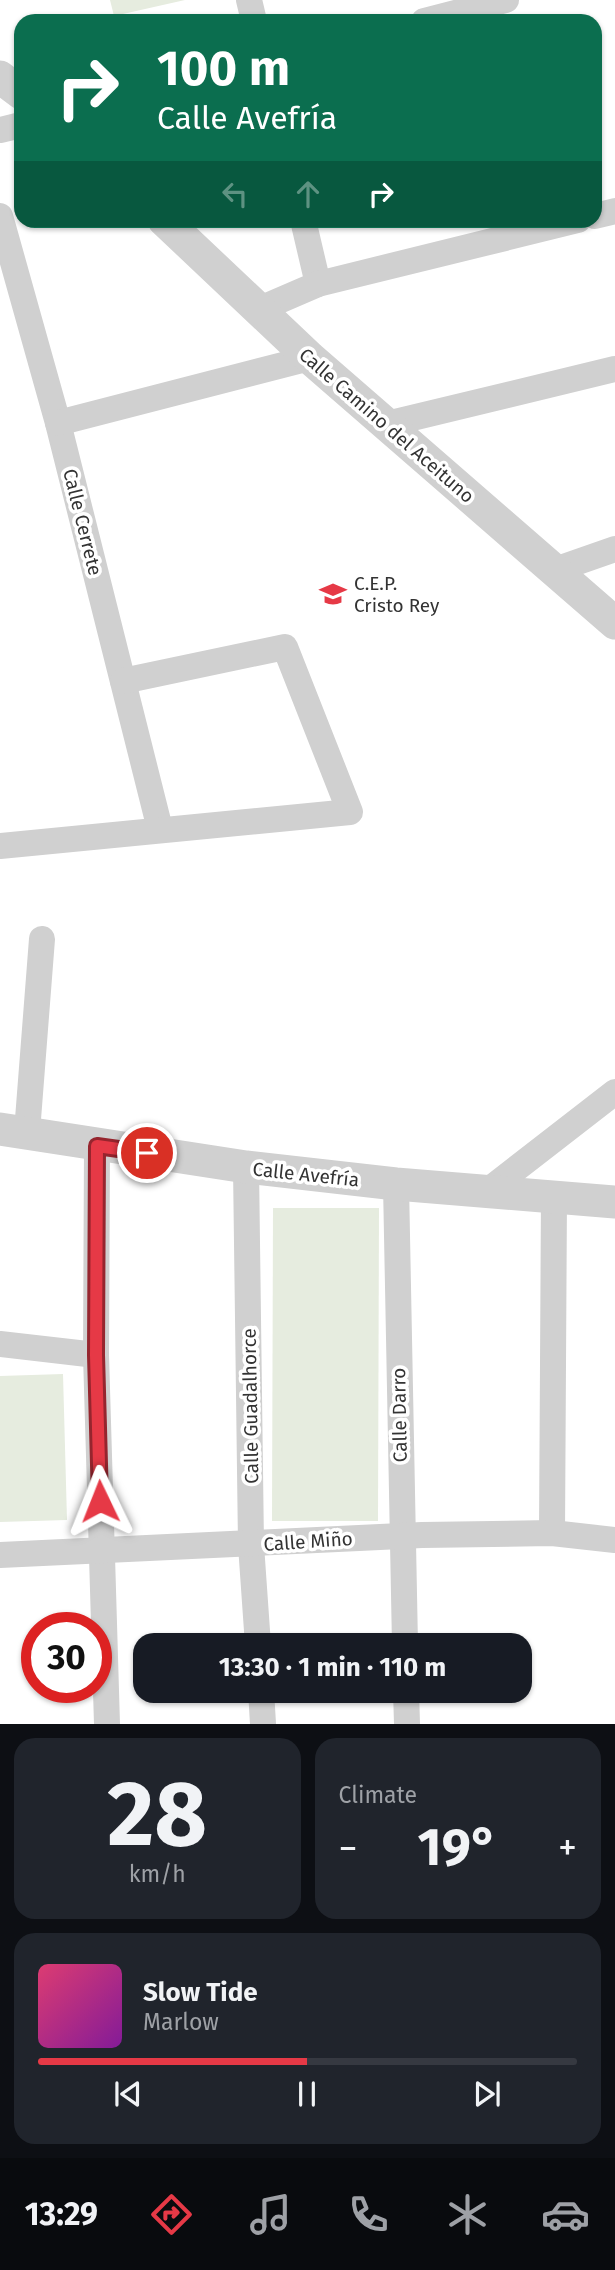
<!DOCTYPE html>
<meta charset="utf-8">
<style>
body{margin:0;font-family:"Fira Sans",sans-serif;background:#20242c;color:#f1f3f6;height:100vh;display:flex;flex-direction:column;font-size:26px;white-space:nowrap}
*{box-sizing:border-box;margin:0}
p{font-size:23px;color:#9ea1a6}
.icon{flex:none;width:38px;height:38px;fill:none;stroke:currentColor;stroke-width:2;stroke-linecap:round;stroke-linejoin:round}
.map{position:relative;height:1724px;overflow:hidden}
.side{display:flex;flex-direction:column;gap:14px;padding:14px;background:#0d0f14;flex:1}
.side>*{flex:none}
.banner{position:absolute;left:14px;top:14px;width:588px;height:214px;border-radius:21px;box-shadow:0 2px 5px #0004;background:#0b6e4f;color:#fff;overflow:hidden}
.speed{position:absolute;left:21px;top:1612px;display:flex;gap:14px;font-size:35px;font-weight:700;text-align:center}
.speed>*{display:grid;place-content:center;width:91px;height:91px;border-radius:50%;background:#171b24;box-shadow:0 2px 5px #0004;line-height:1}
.speed .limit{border:10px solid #d22;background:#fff;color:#111}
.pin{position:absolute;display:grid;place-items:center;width:60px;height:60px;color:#fff;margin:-30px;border:4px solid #fff;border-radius:50%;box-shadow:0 2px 7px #0007}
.me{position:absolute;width:77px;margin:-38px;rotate:358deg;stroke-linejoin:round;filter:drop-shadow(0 0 5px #0008)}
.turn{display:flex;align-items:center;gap:24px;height:147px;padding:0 28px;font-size:32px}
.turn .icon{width:91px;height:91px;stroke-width:2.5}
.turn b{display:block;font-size:49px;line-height:60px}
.lanes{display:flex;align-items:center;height:66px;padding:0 28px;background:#0003;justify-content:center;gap:35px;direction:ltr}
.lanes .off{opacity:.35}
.big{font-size:52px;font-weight:700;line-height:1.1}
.side .widget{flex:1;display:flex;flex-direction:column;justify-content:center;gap:10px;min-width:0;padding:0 24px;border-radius:21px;background:#20242c}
.side .dial{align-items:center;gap:0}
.dial b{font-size:91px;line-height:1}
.song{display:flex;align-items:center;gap:21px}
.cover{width:84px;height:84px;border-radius:10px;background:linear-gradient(135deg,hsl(340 70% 55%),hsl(290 70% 35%))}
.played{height:7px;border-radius:4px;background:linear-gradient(90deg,#e63946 50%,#363941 50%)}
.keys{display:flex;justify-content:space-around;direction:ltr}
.heat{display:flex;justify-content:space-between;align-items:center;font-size:38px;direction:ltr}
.side .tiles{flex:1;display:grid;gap:14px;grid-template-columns:1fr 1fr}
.widget:last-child{grid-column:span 2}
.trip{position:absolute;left:133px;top:1633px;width:399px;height:70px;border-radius:21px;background:#171b24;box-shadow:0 2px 5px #0004;font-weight:700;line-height:70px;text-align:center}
.tab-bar{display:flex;height:112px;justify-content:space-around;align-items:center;background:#090b0e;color:#9ea1a6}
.tab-bar .icon{width:49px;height:49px}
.tab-bar .active{color:#e63946}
.tab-bar b{font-size:32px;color:#f1f3f6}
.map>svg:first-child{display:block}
</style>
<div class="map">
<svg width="615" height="1724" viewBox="0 0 615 1724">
<rect width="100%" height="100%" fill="#fff"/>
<g fill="#e6ecdf">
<path d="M 110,0 L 185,0 L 114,16 Z"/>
<path d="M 273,1208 L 379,1208 L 378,1521 L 272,1521 Z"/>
<path d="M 63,1374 L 67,1520 L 0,1522 L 0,1376 Z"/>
</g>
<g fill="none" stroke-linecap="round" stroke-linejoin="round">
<g stroke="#d0d0d0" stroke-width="26">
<path d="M 249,0 L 254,21"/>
<path d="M 424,21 L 506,0"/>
<path d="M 0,130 L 21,125"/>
<path d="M 0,216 L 58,423 L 160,829"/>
<path d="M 595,216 L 615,211"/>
<path d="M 303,220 L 318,284"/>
<path d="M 260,309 L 318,284 L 578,220"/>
<path d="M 58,423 L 310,358"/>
<path d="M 387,424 L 615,369"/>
<path d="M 552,571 L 615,549"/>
<path d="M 0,846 L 350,812 L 285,647 L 123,681"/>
<path d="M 27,1132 L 42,939"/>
<path d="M 97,1146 L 96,1355 L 107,1724"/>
<path d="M 246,1167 L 251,1545 L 258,1645"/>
<path d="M 396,1184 L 405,1645"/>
<path d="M 490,1189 L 615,1092"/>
<path d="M 0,1344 L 96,1355"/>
<path d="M 552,1533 L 554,1195"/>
<path d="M 0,1555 L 422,1535 L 552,1533 L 615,1540"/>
<path d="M 261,1690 L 263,1724"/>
<path d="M 406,1690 L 407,1724"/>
</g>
<g stroke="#d0d0d0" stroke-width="33">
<path d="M 0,77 L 21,93"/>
<path d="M 164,220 L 310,358 L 615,623"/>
<path d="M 0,1129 L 246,1167 L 396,1184 L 615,1202"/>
</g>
</g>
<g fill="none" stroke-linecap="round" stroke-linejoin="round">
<defs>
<path id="route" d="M 100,1501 L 96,1355 L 97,1146 L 147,1153"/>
</defs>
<use href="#route" stroke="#96252e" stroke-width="18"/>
<use href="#route" stroke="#e63946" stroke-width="12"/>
</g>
<defs>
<symbol id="school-bare" viewBox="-9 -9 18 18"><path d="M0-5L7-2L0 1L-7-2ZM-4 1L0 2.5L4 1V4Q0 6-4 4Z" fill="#e63946" stroke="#fff" stroke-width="2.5" paint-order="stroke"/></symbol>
</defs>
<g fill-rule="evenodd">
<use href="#school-bare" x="314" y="575" width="38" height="38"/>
</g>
<g text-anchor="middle" stroke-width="7" stroke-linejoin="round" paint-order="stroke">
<g font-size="19" fill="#333" stroke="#fff">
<text transform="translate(387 425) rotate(41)" y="7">Calle Camino del Aceituno</text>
<text transform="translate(83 522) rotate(76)" y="7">Calle Cerrete</text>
<text transform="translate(306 1174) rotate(6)" y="7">Calle Avefría</text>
<text transform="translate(250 1406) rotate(-91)" y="7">Calle Guadalhorce</text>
<text transform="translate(399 1415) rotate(-91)" y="7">Calle Darro</text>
<text transform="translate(308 1541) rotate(-4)" y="7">Calle Miño</text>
</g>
<g font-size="19" fill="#333" stroke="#fff" text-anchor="start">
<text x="354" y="590">C.E.P.<tspan x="354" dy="22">Cristo Rey</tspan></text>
</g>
</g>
</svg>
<div class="speed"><div class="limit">30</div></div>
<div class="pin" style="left:147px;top:1153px;background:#d93025"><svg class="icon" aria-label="arrive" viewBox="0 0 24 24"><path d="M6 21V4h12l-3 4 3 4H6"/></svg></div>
<svg class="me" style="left:100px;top:1501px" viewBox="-20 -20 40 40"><path d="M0-17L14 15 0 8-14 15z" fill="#e63946" stroke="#fff" stroke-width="4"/></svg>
<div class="trip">13:30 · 1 min · 110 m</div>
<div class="banner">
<div class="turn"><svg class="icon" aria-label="right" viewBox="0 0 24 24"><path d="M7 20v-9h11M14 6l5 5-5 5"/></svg><div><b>100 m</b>Calle Avefría</div></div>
<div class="lanes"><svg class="icon off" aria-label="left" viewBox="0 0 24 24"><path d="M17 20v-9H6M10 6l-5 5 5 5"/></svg><svg class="icon off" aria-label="ahead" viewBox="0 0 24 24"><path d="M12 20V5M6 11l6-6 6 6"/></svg><svg class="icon" aria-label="right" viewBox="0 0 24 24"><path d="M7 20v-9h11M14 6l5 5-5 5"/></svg></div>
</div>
</div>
<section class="side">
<div class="tiles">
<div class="widget dial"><b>28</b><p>km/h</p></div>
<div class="widget"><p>Climate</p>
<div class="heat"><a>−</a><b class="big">19°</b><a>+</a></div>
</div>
<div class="widget">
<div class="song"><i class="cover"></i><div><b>Slow Tide</b><p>Marlow</p></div></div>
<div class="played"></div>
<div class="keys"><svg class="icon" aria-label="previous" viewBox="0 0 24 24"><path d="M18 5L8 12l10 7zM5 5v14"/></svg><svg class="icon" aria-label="pause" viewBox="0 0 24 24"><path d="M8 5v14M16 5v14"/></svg><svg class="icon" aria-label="next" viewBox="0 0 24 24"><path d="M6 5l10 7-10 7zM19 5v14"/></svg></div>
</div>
</div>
</section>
<nav class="tab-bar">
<b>13:29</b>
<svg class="icon active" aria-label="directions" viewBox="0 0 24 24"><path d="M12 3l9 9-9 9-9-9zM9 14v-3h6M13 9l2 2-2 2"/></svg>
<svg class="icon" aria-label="music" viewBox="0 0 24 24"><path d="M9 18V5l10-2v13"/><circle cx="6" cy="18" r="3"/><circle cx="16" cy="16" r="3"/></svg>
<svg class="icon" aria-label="phone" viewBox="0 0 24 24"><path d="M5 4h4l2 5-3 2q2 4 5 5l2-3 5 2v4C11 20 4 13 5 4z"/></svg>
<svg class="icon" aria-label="climate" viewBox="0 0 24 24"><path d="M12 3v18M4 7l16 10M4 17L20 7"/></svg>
<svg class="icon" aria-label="car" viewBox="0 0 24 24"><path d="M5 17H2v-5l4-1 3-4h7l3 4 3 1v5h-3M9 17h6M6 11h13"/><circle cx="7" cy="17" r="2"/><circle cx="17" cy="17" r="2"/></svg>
</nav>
